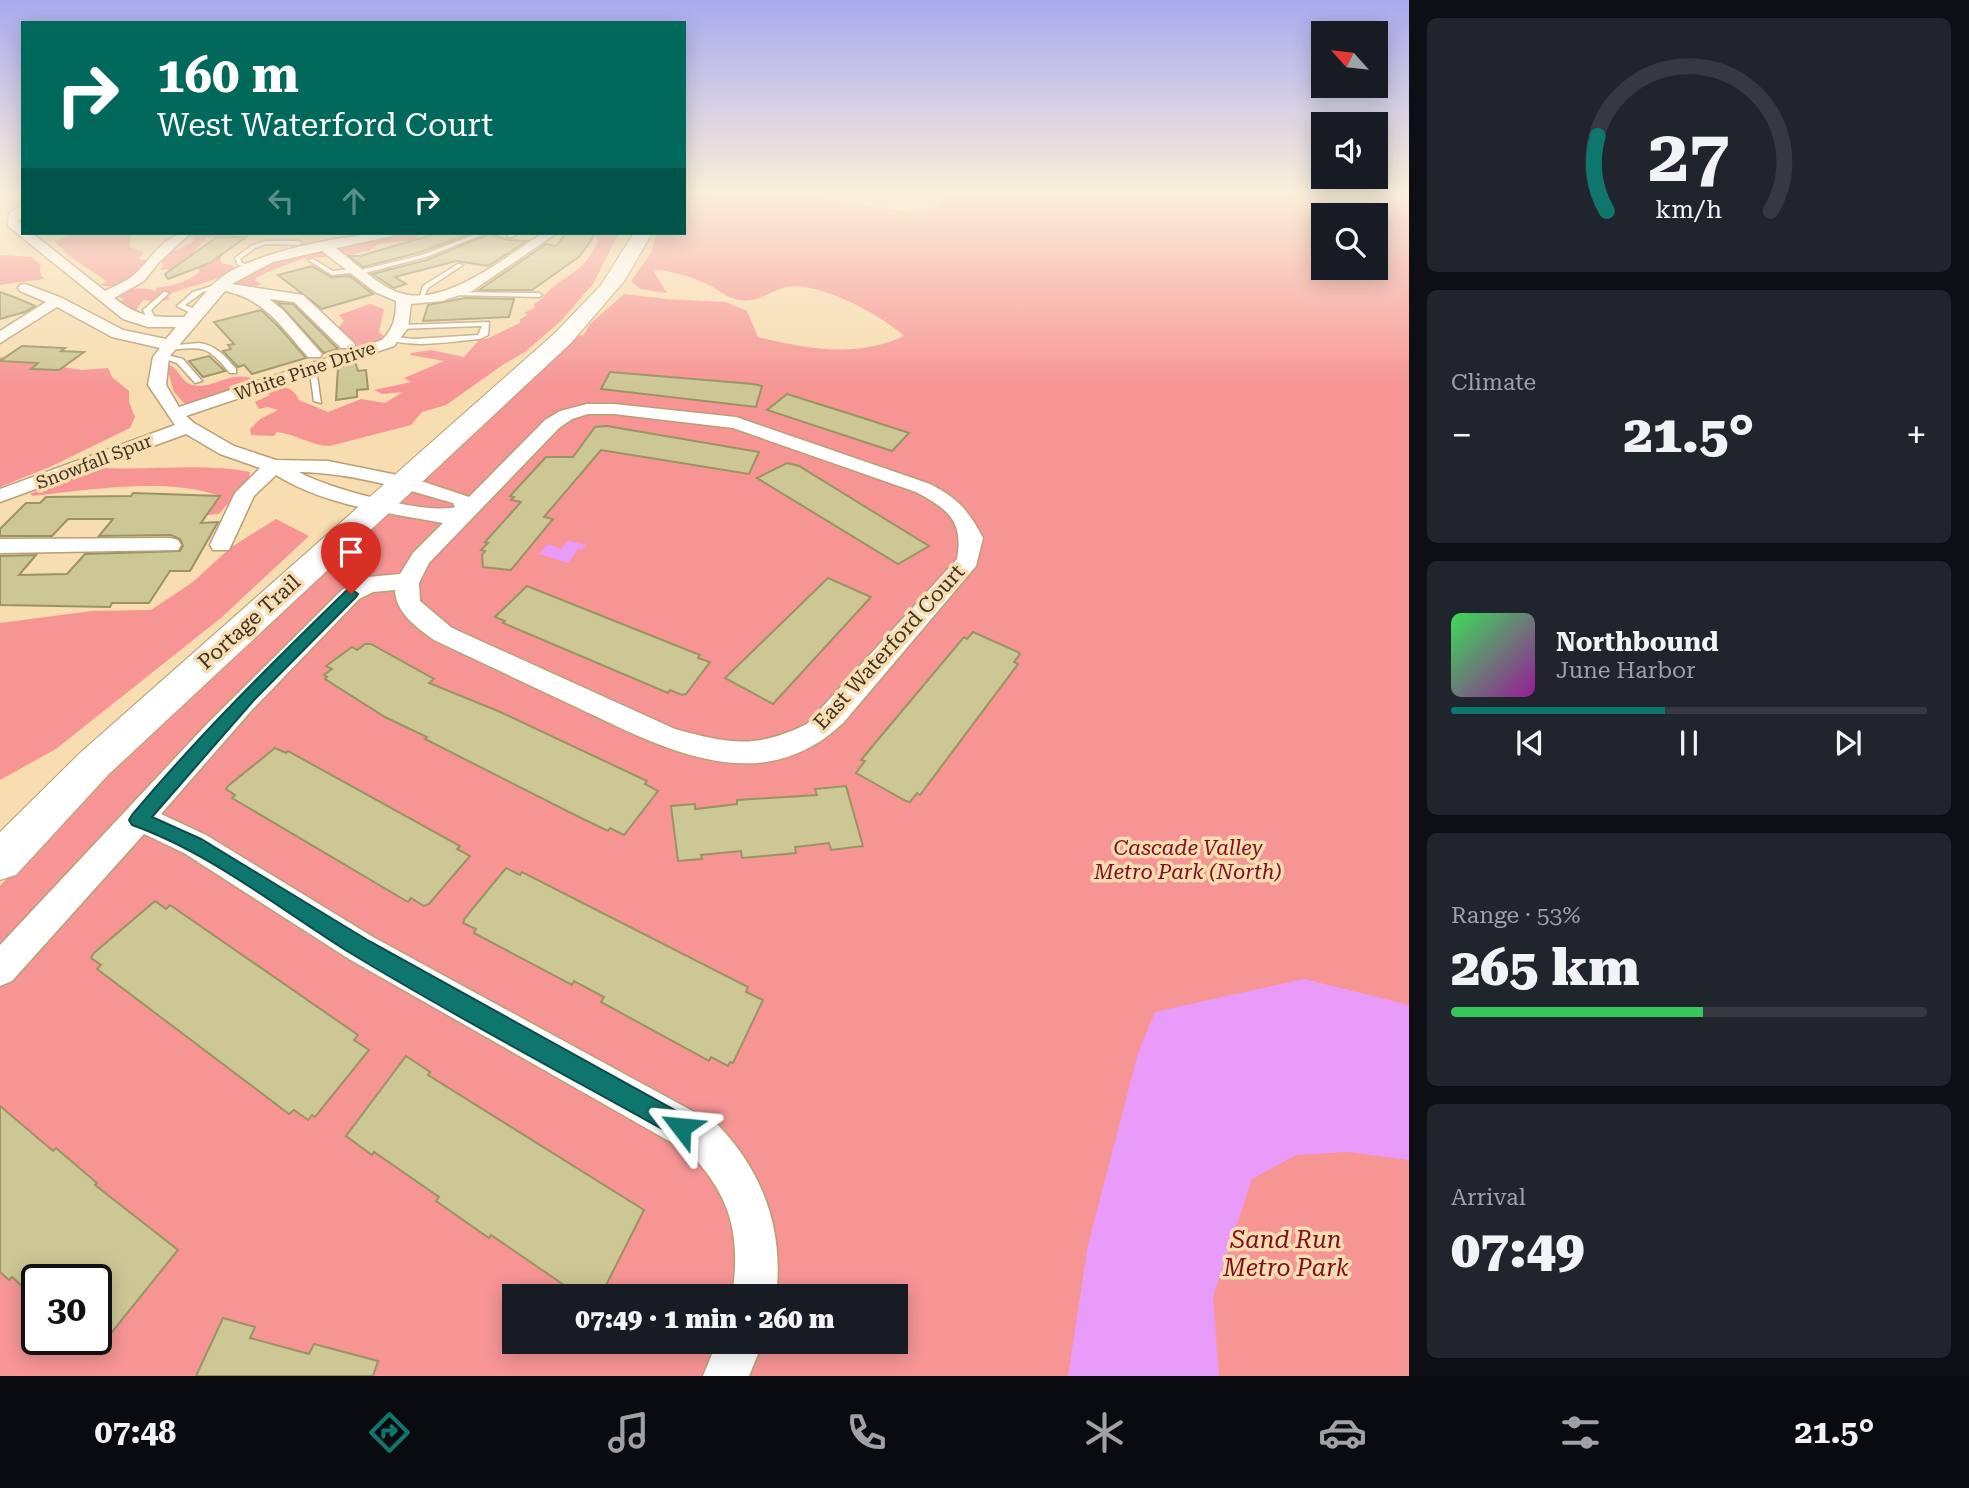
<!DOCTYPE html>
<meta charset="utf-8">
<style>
body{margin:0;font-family:"Roboto Serif",serif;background:#20242c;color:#f1f3f6;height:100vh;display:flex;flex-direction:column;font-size:26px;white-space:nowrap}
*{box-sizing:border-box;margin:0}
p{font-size:23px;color:#9ea1a6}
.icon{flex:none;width:38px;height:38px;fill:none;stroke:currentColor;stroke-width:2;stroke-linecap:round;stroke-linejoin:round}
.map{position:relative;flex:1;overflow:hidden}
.sheet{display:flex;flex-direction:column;gap:18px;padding:18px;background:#0d0f14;width:560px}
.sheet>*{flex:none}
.guide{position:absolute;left:21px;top:21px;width:665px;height:214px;border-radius:0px;box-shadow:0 4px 18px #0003;background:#00695c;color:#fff;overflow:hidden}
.needle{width:46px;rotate:297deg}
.fabs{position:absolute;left:1311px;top:21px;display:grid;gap:14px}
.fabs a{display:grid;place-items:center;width:77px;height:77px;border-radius:0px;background:#171b24;box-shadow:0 4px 18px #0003;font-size:35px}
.speed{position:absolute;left:21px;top:1264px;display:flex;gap:14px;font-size:35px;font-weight:700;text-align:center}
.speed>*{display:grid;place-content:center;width:91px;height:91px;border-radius:50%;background:#171b24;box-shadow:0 4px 18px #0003;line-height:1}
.speed .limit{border:4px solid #111;border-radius:10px;background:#fff;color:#111}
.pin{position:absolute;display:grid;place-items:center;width:60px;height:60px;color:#fff;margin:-72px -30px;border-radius:50% 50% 50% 0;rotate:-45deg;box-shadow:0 0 7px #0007}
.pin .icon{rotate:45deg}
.me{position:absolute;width:77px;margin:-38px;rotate:299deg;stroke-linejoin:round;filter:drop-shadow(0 0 5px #0008)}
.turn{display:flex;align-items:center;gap:24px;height:147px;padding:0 21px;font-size:32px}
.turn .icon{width:91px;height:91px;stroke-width:2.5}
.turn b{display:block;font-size:49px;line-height:60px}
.lanes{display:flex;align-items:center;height:66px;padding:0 21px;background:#0003;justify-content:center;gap:35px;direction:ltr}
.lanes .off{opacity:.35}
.big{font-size:52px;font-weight:800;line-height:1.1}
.sheet .card{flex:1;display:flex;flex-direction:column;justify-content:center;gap:10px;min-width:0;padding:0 24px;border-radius:10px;background:#20242c}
.sheet .dial{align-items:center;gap:0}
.dial svg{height:182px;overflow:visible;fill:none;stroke:#363941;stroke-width:7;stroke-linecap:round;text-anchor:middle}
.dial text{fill:#f1f3f6;stroke:none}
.song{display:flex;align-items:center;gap:21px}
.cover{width:84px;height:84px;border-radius:10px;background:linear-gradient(135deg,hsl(130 70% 55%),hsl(300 70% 35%))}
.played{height:7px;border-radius:4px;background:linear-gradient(90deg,#0f766e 45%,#363941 45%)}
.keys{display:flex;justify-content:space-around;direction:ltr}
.heat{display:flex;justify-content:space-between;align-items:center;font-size:38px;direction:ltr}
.charge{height:10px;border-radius:5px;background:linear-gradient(90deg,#34c759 53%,#363941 0)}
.trip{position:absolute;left:502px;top:1284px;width:406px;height:70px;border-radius:0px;background:#171b24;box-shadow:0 4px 18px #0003;font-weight:800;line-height:70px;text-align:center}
.dock{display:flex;height:112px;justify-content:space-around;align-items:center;background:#090b0e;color:#9ea1a6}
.dock .icon{width:49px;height:49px}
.dock .current{color:#0f766e}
.dock b{font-size:32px;color:#f1f3f6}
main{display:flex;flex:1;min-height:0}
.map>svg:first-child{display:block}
</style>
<main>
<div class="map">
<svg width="1409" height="1376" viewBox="0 0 1409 1376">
<rect width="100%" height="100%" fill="#f7ddb0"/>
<g fill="#f79595" fill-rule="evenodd">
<path d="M 684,194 L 796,194 L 911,212 L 941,206 L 951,194 L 1409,194 L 1409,1376 L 1122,1376 L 1073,1350 L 1068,1376 L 0,1376 L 0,886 L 60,819 L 573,336 L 584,335 L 589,325 L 624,294 L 667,299 L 726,302 L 747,311 L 758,337 C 807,349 857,358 904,336 C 881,315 819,281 786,287 C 769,291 756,305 735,299 C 726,297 718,290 711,286 C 695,278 671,270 653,270 L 667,293 L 640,289 L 631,281 L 651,253 L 657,233 L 684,233 ZM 1323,215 L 1376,215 L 1376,268 L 1323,268 ZM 37,1279 L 96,1279 L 96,1339 L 37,1339 ZM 514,1297 L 896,1297 L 896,1342 L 812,1342 L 809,1355 L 811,1342 L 514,1342 Z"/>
<path d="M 75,233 L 133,233 L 131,234 L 130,247 L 144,252 L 139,259 L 146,260 L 144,263 C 132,276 121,291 100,285 L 107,281 L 72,258 L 54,241 Z"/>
<path d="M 214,233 L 239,233 L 233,236 L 206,238 L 192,254 L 221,256 L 221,263 L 234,266 L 234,269 C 214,284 189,284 167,296 L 170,299 L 159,302 L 143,300 L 136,310 L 129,309 L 119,302 L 124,299 L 117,297 C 129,288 142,286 155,291 L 157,288 C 174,284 186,284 200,271 L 195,267 L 159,270 L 163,266 L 162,260 C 171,250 184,248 195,240 L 188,236 Z"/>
<path d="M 400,233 L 454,235 L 423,234 L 412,240 L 378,244 L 369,251 L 345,256 L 338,251 L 341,246 Z"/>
<path d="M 595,233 L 619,233 L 593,284 L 561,321 L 525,352 L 504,364 L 446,405 L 422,412 L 411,425 L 330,446 C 311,446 296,434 277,432 L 274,436 L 251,435 L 250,429 L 260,419 L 278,410 L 268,407 L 259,409 L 255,402 L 270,395 L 264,391 C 278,385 292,384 299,400 L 328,412 L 361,399 L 385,403 L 403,392 L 382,394 L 374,390 L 411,382 L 404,378 L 444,361 L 410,355 L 411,353 L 431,350 L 464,357 L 479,340 L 489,338 L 520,323 L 520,319 L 528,315 L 524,313 L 535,308 L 534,304 C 543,300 547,291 555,285 C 579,268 584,269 598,241 Z"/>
<path d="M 326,249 L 331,255 C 322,259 313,256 303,259 C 287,264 271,270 256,278 L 255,281 L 262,284 L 251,288 L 233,285 L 233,282 L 272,260 Z"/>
<path d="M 0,255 L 32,257 L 41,265 L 40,272 L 44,279 L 0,285 Z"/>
<path d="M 370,304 L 384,309 L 379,332 L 385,337 L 362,347 L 350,347 L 350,338 L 338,328 L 344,321 L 339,315 Z"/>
<path d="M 0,357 L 82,370 L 108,368 L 112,377 L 129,391 L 129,402 L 135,417 L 130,428 L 52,466 L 0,487 Z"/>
<path d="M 171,365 C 177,369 180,376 185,381 C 199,393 220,379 234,377 C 243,375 254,379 263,380 L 235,391 L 185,404 L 174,392 L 167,368 Z"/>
<path d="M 94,467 C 145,472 199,462 250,472 L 249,479 L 219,514 L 207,515 L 220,496 C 167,477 88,490 33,496 L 30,494 Z"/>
<path d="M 276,519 L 309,536 L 222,617 L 168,660 L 56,749 L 0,780 L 0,623 L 92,611 L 151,610 L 193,582 L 230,548 Z"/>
</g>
<g fill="#e99bfa">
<path d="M 568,541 L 586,545 L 582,550 L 578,549 L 568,563 L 539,554 L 548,544 L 561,549 Z"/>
<path d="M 1304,979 L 1409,1005 L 1409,1160 L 1348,1152 L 1296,1155 L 1252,1179 L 1213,1297 L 1219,1376 L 1068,1376 L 1088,1245 L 1138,1053 L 1155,1012 Z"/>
</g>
<g fill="#cdc695" stroke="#9a9364" stroke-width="2">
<path d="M 438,233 L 472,233 L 421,252 L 363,267 L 349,256 L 360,256 Z"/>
<path d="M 566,233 L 596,233 L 580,256 L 532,290 L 479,290 L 546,244 L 556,246 Z"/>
<path d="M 489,234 L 508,240 L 527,241 L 488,266 L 456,261 L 395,277 L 406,284 L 394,288 L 372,274 L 427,260 Z"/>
<path d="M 217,237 L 246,237 L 210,263 L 168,279 L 165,274 Z"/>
<path d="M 312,266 L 331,277 L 350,276 L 373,294 L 322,309 L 278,275 Z"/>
<path d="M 0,292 L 14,297 L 35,306 L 25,312 L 0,319 Z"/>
<path d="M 465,298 L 514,299 L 509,317 L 423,321 L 428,305 Z"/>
<path d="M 278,303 L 293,304 L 338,349 L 324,353 Z"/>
<path d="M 261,310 L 279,327 L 306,358 L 252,374 L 244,365 L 238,367 L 223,351 L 231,349 L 228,345 L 234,344 L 214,322 Z"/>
<path d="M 22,346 L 65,348 L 61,351 L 84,352 L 59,370 L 31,369 L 38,363 L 0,361 Z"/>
<path d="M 209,356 L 225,371 L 203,377 L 189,361 Z"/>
<path d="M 355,362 L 358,371 L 366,370 L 368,389 L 357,390 L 357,397 L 336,400 L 338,368 Z"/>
<path d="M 610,372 L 753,384 L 762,386 L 756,407 L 601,389 Z"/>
<path d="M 787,394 L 860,417 L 909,433 L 892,451 L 767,410 Z"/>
<path d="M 607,426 L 759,452 L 749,474 L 601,450 L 544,517 L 553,519 L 511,570 L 483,567 L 482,555 L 485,551 L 481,550 L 488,543 L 485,542 L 521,502 L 511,500 L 514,497 L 510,496 L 546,457 L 573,457 L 595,427 Z"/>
<path d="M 787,463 L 799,466 L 929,546 L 898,564 L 757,478 Z"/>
<path d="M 133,493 L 220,496 L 201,523 L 218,522 L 190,571 L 170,571 L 149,603 L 112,603 L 110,607 L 0,605 L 0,556 L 36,555 L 19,575 L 67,574 L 85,554 L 180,551 L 183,546 L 180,539 L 171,535 L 99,536 L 113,519 L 68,519 L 52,536 L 0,536 L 0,529 L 26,503 L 40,503 L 46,497 L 131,496 Z"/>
<path d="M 828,578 L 871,597 L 773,704 L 725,678 Z"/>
<path d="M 527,586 L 700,655 L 698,658 L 710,662 L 686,694 L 682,695 L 670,690 L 668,693 L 503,623 L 505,621 L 495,617 Z"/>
<path d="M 973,632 L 1018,652 L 1020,654 L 1014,662 L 1018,664 L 920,795 L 917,793 L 910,802 L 906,801 L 856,773 L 865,761 L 861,760 L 881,736 L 964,637 L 967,639 Z"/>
<path d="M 365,644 L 371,644 L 434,679 L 429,683 L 498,711 L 647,781 L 645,784 L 658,791 L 624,835 L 610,828 L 608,831 L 575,815 L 425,739 L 427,737 L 385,717 L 325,679 L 327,677 L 324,675 L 332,669 L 326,666 L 352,647 L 357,650 Z"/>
<path d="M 275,748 L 286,753 L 288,751 L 460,846 L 457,849 L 470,856 L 429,904 L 424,906 L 411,898 L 408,902 L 232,798 L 235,795 L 226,789 L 228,786 Z"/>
<path d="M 846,786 L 863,846 L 831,850 L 829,843 L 795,847 L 796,853 L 742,858 L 741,851 L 701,855 L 702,859 L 678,861 L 671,806 L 695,804 L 695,809 L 737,804 L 737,800 L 817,795 L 815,789 Z"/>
<path d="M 506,868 L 520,875 L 522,872 L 748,987 L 746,992 L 763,1000 L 733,1063 L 730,1062 L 728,1066 L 711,1057 L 709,1061 L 601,1002 L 604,997 L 574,981 L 572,985 L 474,933 L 476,929 L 463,923 L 465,918 Z"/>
<path d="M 155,901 L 166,909 L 170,905 L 358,1035 L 354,1040 L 369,1050 L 315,1117 L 312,1115 L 308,1120 L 294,1110 L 289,1114 L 97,969 L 101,965 L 91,958 L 94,953 Z"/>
<path d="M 406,1056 L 430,1072 L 428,1075 L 644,1210 L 600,1297 L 573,1297 L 562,1289 L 564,1285 L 491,1235 L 489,1238 L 436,1201 L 439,1197 L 374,1152 L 372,1155 L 346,1136 Z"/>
<path d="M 0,1106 L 53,1151 L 56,1148 L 97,1183 L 95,1185 L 178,1250 L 96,1352 L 96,1279 L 37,1279 L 37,1300 L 12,1277 L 9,1280 L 0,1272 Z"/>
<path d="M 223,1318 L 255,1327 L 250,1338 L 309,1354 L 314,1344 L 378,1361 L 373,1376 L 196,1376 Z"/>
</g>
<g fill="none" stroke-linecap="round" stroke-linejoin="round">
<defs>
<g id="lane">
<path d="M 479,233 L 487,233 L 426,257 L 361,274 L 358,272 L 332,275 L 308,260 L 313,259 L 333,271 L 358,268 L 361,270 L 422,255 Z"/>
<path d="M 512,233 L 519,233 L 512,237 L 508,237 L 508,235 Z"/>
<path d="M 265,241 L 299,241 L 302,243 L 299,245 L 266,244 L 255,248 L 240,259 L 242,263 L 254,266 L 254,268 L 238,265 L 235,258 L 251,246 Z"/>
<path d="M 458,264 L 463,265 L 428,288 L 423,299 L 419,299 L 423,286 Z"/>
<path d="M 224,282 L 227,284 L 226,285 L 203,292 L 185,305 L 200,311 L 200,315 L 194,315 L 177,306 L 193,292 Z"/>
<path d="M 164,292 L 169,293 L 151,310 L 157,322 L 150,324 L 143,310 Z"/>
<path d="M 452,292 L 539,293 L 542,295 L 539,297 L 450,295 L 449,294 Z"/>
<path d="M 489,322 L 488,335 L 480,339 C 456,341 410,349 389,339 L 393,337 L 415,339 L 478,335 L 482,326 L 398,329 L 397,327 L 401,325 Z"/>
<path d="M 199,343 C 216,345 225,356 236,369 L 236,373 L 230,373 C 206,344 203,347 167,350 L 163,348 L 167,346 Z"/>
<path d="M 159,353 L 183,359 L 202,381 L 195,383 L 177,363 L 159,357 Z"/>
<path d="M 309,367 L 316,369 L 321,403 L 314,401 Z"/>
</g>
<g id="street">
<path d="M 23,204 L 23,214 L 18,222 L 23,225 L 23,233 L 32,233 L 105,291 C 115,286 127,281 135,274 C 153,257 164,233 191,233 L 159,262 L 144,281 L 114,298 C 140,318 152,317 184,317 C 197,304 210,284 226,274 C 261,251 351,233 393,233 L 392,236 L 336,248 C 355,263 375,283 397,292 C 443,310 506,256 543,233 L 557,233 L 472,291 L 442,301 L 411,304 L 408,328 L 394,346 L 186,416 L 194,423 L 234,446 L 276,460 L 328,461 L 412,478 L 469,497 L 545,420 L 560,411 L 587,404 L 614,404 L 736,417 L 930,484 C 959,499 968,510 983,538 L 976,566 L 844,722 C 760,803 661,747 574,706 C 527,684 481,662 434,640 C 416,627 396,613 395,590 L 373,592 L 359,599 L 251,711 L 161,814 L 206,835 L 373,937 L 718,1125 C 764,1173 784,1231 776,1297 L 732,1297 C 741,1236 732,1198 690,1153 L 349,959 L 184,853 L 144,834 L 12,981 L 0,986 L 0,945 L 206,725 L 343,589 L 368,577 L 400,574 L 413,553 L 443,523 C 387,513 324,505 276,475 L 254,496 L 229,550 L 213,550 L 210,545 L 235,493 L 260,468 L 220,454 L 186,434 L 0,502 L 0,489 L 175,425 L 148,385 L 153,357 L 160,348 L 112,337 L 57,307 L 0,343 L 0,331 L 46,302 L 20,291 L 18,288 L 20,285 L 25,284 L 62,298 L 123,330 L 166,339 L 176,327 L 148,327 L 123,319 L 8,226 L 9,213 ZM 322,251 L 375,292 L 396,301 C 396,317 394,328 382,340 L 179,407 L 166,385 L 169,357 L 225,291 C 265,299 282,328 308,357 L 320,357 L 322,354 L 283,310 L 269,299 L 294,302 L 341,348 L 353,348 L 355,345 L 353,342 L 303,295 L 232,284 L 273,262 ZM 588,414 L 614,414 L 733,428 L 916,492 C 948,509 964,521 957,559 L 807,724 C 756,749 729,744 675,729 L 452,628 L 420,601 L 419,583 L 429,563 L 559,428 L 572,419 ZM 299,472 C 352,473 402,488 453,503 L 455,507 C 426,515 326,488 299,472 Z"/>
<path d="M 170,538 L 178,540 L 181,545 L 178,550 L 0,553 L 0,539 Z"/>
<path d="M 717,1342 L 763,1342 L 749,1376 L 703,1376 Z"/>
</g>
<path id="secondary" d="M 634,233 L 652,233 L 625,280 L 571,343 L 108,775 L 16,875 L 0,880 L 0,832 L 80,753 L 555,333 L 601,285 Z"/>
</defs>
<use href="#lane" stroke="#b89f75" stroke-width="3"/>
<use href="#street" stroke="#b89f75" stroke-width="3"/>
<use href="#secondary" stroke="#b89f75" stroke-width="2"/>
<path stroke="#bea884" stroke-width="2.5" stroke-dasharray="2.5 2" stroke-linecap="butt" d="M 1400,194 L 1379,199 L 1409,202"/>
<use href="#lane" fill="#fff" fill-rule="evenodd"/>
<use href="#street" fill="#fff" fill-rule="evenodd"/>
<use href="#secondary" fill="#fff" fill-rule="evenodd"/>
</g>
<linearGradient id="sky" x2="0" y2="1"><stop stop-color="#a8aaef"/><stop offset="0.5" stop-color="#fbf0db"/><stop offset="1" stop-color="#fbf0db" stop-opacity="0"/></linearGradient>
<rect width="1409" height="387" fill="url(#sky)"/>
<path fill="#0f766e" stroke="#0a4d48" stroke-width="2" d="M 351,589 L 358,594 L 356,597 L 254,700 L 152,817 L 201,839 L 369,941 L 689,1118 L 693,1127 L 689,1135 L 681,1139 L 673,1135 C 566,1075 457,1018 352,954 C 281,910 211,853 132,825 L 129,820 L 132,815 C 199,735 272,663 346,591 Z"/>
<g text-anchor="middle" stroke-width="7" stroke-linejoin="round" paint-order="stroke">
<g font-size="18" fill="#3e3322" stroke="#f7ddb0">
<text transform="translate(305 371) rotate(-19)" y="6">White Pine Drive</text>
<text transform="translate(94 462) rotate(-21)" y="6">Snowfall Spur</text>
</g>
<g font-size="21" fill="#3e3322" stroke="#f7ddb0">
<text transform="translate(249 622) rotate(-42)" y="7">Portage Trail</text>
<text transform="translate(889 647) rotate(-48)" y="7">East Waterford Court</text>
</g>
<g font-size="21" font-style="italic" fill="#820e21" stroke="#f7ddb0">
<text x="1188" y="855">Cascade Valley<tspan x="1188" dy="24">Metro Park (North)</tspan></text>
</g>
<g font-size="24" font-style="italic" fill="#820e21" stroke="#f7ddb0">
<text x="1286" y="1248">Sand Run<tspan x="1286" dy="28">Metro Park</tspan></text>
</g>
</g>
</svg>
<div class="fabs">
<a><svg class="needle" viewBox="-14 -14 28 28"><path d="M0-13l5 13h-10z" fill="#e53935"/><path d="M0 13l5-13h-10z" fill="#9ea1a6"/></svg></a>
<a><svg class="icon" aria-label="sound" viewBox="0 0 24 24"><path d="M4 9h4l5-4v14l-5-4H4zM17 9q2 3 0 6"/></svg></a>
<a><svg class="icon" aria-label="search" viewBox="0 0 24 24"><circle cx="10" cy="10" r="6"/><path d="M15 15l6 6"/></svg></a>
</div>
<div class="speed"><div class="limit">30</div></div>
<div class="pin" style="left:351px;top:594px;background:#d93025"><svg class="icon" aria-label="arrive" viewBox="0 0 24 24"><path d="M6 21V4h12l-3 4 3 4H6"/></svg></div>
<svg class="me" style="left:681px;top:1127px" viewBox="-20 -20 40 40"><path d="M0-17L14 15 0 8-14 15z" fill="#0f766e" stroke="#fff" stroke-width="4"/></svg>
<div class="trip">07:49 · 1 min · 260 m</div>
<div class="guide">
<div class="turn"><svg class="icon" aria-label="right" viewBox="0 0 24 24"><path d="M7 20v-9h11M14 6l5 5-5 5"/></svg><div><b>160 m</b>West Waterford Court</div></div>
<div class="lanes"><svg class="icon off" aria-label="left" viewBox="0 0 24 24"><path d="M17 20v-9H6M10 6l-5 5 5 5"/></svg><svg class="icon off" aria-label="ahead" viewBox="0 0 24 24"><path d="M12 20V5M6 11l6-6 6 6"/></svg><svg class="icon" aria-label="right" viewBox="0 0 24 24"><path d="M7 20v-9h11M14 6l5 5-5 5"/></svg></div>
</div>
</div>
<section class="sheet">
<div class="card dial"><svg viewBox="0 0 100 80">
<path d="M14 69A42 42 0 1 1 86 69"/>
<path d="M14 69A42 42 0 0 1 10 36" stroke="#0f766e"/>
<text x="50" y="56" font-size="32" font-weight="700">27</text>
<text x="50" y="72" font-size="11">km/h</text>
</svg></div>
<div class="card"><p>Climate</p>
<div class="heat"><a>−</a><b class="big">21.5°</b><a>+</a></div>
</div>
<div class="card">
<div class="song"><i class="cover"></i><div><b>Northbound</b><p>June Harbor</p></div></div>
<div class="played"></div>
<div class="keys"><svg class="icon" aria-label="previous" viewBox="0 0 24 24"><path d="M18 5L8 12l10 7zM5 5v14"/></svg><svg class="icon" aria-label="pause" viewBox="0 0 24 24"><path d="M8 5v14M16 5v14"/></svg><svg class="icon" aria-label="next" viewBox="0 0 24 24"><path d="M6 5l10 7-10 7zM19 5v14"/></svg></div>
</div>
<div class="card"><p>Range · 53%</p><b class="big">265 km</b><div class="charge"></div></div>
<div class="card"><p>Arrival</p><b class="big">07:49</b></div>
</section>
</main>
<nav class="dock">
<b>07:48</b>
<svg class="icon current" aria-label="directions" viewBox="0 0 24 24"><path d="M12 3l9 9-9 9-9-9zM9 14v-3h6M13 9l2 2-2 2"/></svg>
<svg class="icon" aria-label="music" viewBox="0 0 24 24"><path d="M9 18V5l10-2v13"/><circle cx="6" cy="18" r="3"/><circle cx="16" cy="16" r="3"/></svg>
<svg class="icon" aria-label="phone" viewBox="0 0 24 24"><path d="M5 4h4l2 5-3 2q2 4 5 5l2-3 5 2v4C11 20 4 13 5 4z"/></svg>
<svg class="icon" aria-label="climate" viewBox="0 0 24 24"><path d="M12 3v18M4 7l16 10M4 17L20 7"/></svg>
<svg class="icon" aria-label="car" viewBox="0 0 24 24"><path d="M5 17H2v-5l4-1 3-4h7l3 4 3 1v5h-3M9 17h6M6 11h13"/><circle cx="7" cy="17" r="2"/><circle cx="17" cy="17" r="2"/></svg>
<svg class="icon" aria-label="filters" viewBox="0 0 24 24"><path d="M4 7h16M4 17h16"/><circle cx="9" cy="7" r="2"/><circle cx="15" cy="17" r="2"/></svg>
<b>21.5°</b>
</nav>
